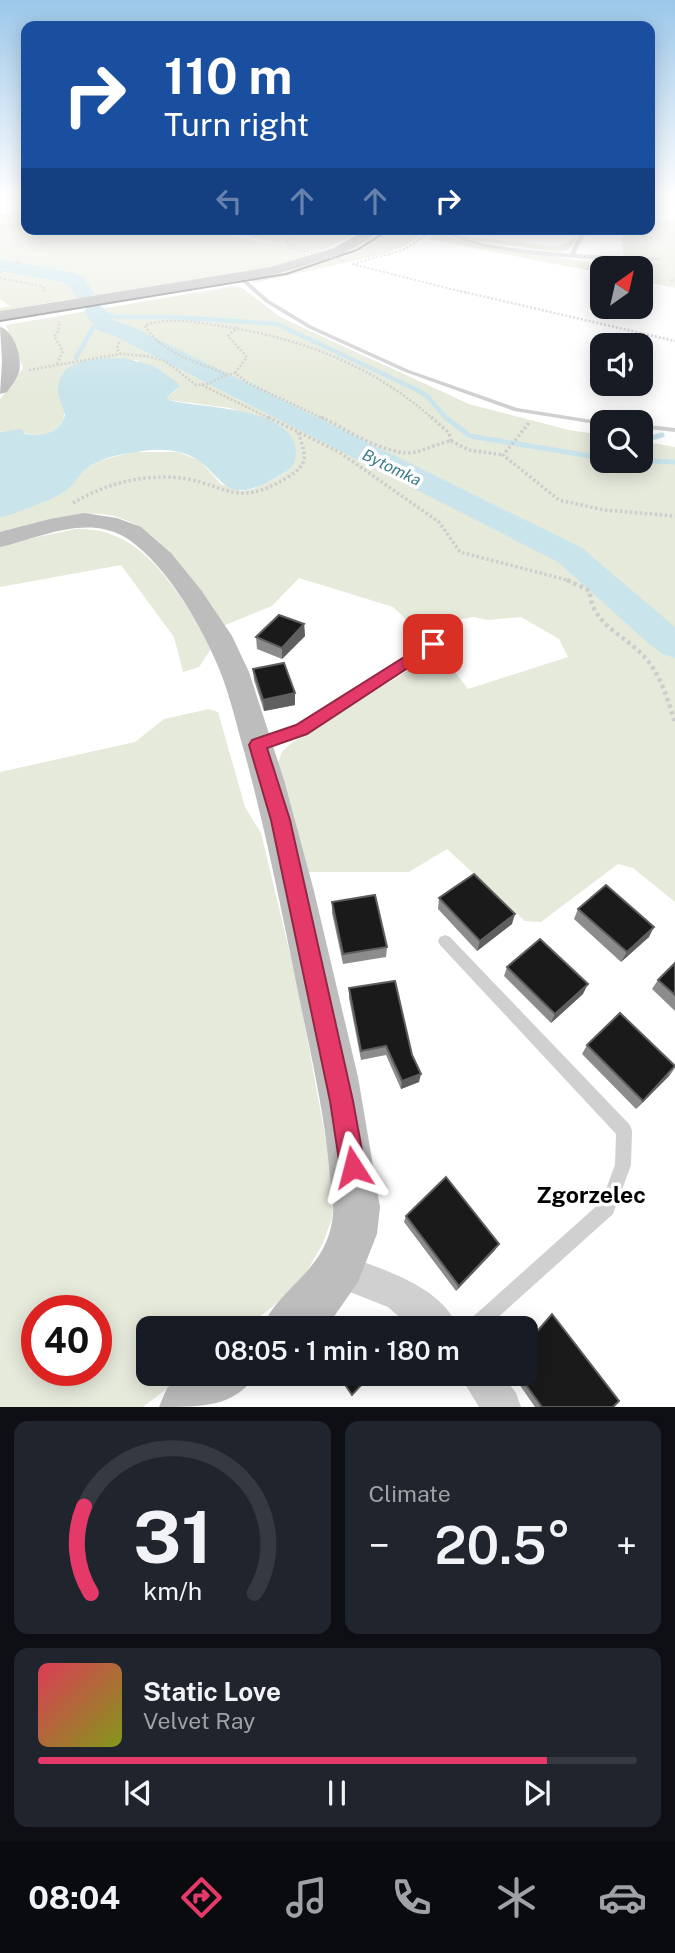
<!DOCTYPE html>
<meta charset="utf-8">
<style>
body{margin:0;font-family:"Public Sans",sans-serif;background:#20242c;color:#f1f3f6;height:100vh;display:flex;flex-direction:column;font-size:26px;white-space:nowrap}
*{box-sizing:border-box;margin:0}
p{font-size:23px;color:#9ea1a6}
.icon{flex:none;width:38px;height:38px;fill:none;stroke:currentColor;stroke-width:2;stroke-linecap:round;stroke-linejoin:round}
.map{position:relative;height:1407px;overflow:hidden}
.side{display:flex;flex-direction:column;gap:14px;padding:14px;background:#0d0f14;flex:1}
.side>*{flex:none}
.hud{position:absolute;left:21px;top:21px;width:634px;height:214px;border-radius:14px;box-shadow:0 4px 18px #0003;background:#1a4fa0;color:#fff;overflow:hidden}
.needle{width:46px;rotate:34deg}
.buttons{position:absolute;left:590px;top:256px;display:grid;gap:14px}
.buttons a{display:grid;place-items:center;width:63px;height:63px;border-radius:14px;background:#171b24;box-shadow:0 4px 18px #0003;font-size:35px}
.speed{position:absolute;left:21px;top:1295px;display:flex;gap:14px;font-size:35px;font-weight:700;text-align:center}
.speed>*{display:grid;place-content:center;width:91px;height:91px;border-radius:50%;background:#171b24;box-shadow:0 4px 18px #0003;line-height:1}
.speed .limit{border:10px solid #d22;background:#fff;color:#111}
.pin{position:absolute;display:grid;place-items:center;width:60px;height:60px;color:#fff;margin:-30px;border-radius:14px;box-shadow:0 4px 10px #0006}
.me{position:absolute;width:77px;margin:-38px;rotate:351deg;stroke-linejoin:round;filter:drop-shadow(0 0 5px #0008)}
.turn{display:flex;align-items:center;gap:24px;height:147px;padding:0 28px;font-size:32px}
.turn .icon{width:91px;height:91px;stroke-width:2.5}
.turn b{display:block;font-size:49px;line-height:60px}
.lanes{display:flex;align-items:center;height:66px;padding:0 28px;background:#0003;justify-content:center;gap:35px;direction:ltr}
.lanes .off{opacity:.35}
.big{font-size:52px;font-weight:600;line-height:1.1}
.side .widget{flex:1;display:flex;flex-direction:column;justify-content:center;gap:10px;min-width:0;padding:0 24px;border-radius:14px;background:#20242c}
.side .dial{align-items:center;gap:0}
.dial svg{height:182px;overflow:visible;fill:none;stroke:#363941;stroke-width:7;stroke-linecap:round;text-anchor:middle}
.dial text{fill:#f1f3f6;stroke:none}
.song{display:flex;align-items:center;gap:21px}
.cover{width:84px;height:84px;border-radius:10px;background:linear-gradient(135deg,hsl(350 70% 55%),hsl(70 70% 35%))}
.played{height:7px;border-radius:4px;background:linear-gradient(90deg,#e53a69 85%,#363941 85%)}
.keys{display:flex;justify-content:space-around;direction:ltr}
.heat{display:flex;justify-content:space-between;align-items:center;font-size:38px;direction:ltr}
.side .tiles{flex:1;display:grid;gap:14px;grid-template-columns:1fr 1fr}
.widget:last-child{grid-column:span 2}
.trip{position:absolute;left:136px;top:1316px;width:402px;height:70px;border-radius:14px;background:#171b24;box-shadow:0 4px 18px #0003;font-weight:600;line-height:70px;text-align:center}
.menu{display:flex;height:112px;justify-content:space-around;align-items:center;background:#090b0e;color:#9ea1a6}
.menu .icon{width:49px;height:49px}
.menu .on{color:#e53a69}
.menu b{font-size:32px;color:#f1f3f6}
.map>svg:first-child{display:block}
</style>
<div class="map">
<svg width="675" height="1407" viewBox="0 0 675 1407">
<rect width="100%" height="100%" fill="#fff"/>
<g fill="#e6eadb" fill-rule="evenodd">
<path d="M 0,213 L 26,213 L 26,229 L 204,229 L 201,231 L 277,244 L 222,229 L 365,229 L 318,253 L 309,251 L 304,253 L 315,256 L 254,272 L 91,297 L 80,282 L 70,277 L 0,264 Z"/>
<path d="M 675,218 L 675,288 L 641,281 L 640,268 L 624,257 L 621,239 L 631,229 L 649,229 L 649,223 Z"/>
<path d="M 382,229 L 429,229 L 403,247 L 380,255 L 254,283 L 251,279 C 295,259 341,259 382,229 Z"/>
<path d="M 438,233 L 478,245 L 626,268 L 602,268 L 602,273 L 428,239 Z"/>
<path d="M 455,235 L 558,247 L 578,236 L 569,250 L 558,252 L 476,241 Z"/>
<path d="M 0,267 L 66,278 L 74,283 L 83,297 L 0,311 L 0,308 L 10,306 L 0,299 Z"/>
<path d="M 235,286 L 244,289 L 280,317 L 469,404 L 569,430 L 602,435 L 602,460 L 640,460 L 641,441 L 675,447 L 675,902 L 633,868 L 618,864 L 541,922 L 525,921 L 447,849 L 409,872 L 306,872 L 278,763 L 282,752 L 290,744 L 439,651 L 468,689 L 568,657 L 559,639 L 521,617 L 488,620 L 473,617 L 415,628 L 393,607 L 299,578 L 272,606 L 223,626 C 190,581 154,510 89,514 C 59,516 29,525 0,533 L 0,518 L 64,491 L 87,468 L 99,461 L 133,452 L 178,452 L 200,461 L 221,484 L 241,491 L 253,489 L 285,473 L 276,425 L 230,408 L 169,400 L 167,397 L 178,389 L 137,360 L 90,360 L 59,396 C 64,408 68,416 58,427 C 41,445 21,427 0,432 L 0,399 L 23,368 L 6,325 Z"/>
<path d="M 75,529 C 145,526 174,591 210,640 L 211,649 L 199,667 L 183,672 L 174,637 L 121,565 L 0,587 L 0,545 Z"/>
<path d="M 209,709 L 218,712 L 245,807 L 261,833 L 297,983 L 335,1190 L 332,1218 L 323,1243 L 298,1287 L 245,1328 L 149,1328 L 149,1374 L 186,1374 L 143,1407 L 0,1407 L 0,772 L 135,742 L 164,719 ZM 37,1311 L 96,1311 L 96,1370 L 37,1370 Z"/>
</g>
<path fill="#c9e4eb" d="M 124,358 L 154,366 L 178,383 L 179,387 L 167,397 L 169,400 C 200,409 298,405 296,456 C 295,468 284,473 275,478 C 215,513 225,463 179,452 C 164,448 146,450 131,453 C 116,455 99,459 86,469 C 78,476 74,486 64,492 C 45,503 21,511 0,518 L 0,432 L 21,429 L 25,434 C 43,437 59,434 65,415 C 63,407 57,396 58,387 C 61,356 101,359 124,358 Z"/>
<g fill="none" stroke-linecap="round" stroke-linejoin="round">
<g stroke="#c9e4eb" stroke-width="4.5">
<path d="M 95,312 L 117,317 L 173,317 L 277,324 L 417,390 L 427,396 L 447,419"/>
<path d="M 76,358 L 98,319"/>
</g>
<g stroke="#c9e4eb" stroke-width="5">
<path d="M 445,417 L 470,436 L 602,458"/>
<path d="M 640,441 L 662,435"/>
<path d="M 631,460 L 675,462"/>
</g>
<g fill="#c9e4eb" fill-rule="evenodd">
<path d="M 0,259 L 75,273 L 84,278 L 94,294 L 91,298 L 77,298 L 69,286 L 62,282 L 0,271 Z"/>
<path d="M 95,305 L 103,307 L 113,320 L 131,326 L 582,548 L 675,627 L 675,658 L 662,654 L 648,643 L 558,562 L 115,336 L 97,330 L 84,312 L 87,307 Z"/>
</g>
<g stroke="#cdcdcd" stroke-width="2" stroke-dasharray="2 2" stroke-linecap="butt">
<path d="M 0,196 L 9,196"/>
<path d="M 20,204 L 26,206"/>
<path d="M 0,226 L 26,225"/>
<path d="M 175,229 L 194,232 L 206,229"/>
<path d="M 295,249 L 286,242 L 298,229"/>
<path d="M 352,264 L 467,293"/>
<path d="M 353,264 L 403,250 L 431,232"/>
<path d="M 0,267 L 22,261"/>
<path d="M 0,271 L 0,274"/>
<path d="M 0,278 L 42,286 L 45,289 L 42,292"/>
<path d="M 671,281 L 675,279"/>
</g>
<g stroke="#cdcdcd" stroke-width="2.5" stroke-dasharray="2 2" stroke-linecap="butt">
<path d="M 460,291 L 675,341"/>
<path d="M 119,342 L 117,349 L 121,354 L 146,356 L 165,361 L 196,385 L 207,384 L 227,375"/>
<path d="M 57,364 L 63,351 L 54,336 L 59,330 L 59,321"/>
<path d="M 29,370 L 120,354"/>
<path d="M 235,373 L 247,357 L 228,336 L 238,327"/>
<path d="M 202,385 L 271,419"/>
<path d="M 324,419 L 248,383 L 235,373 L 228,375 C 201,363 159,353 145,325 C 168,318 191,321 214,325 C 295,336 372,364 433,419"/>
</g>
<g stroke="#cdcdcd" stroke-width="3.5" stroke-dasharray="2.5 2.5" stroke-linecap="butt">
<path d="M 268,417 L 339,452 L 439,522 L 460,552 L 571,581"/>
<path d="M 321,417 C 347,430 378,451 408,453 C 421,453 437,443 451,441"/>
<path d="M 431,417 L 449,433 L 451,441"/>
<path d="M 529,423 L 503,455 L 559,500 L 604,510 L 675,516"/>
<path d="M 451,441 L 469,450 L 503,455"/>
<path d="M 73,503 C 102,486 132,477 165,477 C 222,477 231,513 288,477 C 311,463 305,454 298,432"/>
</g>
<path stroke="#cdcdcd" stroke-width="4.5" stroke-dasharray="3.5 3.5" stroke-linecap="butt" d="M 567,580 L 590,591 C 590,625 630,637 648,661 C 662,679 668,701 675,722"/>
<g fill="#d0d0d0" fill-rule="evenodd">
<path d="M 675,200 L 675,202 L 649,203 L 649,201 Z"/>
<path d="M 440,229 L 446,229 L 458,236 L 481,243 L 511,248 L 570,254 C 576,242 579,229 594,229 L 583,237 L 575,254 L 660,258 L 662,259 L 660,260 C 606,260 483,259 440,229 Z"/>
<path d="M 239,277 L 243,277 L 269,300 L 312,326 L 409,370 L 517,408 L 605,422 L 602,422 L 602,425 L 514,411 L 405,372 L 308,328 L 265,302 L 239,279 Z"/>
<path d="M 640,424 L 675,428 L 675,432 L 640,428 Z"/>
<path d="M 433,641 L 436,642 L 438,644 L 436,646 L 305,733 L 260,748 L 256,747 L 254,744 L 256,741 L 297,727 Z"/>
<path d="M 445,935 L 450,937 L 630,1125 L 632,1131 L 631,1165 L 613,1214 L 486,1328 L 464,1328 L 467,1322 L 601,1202 L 615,1165 L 616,1134 L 440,945 L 438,941 L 440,937 Z"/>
</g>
<g fill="#d0d0d0" fill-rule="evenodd">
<path d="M 339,1253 C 378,1268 442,1285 458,1328 L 412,1328 L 388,1307 L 327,1283 L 321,1271 L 327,1259 Z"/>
<path d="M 459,1374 L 501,1374 L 516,1393 L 521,1407 L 479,1407 Z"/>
</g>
<g fill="#bdbdbd" fill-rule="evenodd">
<path d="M 367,229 L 383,229 L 344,254 L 273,275 L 0,321 L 0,311 L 271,267 L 334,248 Z"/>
<path d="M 0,327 C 14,330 23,359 19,372 C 17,379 11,386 7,392 L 0,394 L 2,361 Z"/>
<path d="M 84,513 L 117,518 L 141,527 L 171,553 L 201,590 L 232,636 L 249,672 L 284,780 L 314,891 L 358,1077 L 380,1207 L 377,1234 L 358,1282 L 326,1328 L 262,1328 C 280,1285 328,1271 333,1214 C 334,1202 331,1189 330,1177 C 326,1125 315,1073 304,1021 C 286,933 269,844 246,758 C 236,724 229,689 214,657 C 197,618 161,558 123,536 C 84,515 39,538 0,547 L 0,532 L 50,519 Z"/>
<path d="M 185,1374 L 256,1374 C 236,1407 202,1407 159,1407 L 167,1388 Z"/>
</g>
<path stroke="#888" stroke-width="2" d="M 0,321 L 286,274 L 357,250 L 390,229"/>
<path stroke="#cdcdcd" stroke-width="2" stroke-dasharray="2 2" stroke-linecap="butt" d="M 299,250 L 345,261"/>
</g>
<g fill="#8c8c8c">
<path d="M 304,624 L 305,636 L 282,659 L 257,649 L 256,637 Z"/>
<path d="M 253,669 L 295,693 L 295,705 L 264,711 L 254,680 Z"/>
<path d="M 439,898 L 512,924 L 477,951 L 438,909 Z"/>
<path d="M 332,902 L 387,947 L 386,957 L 343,964 L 332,913 Z"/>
<path d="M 578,909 L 649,937 L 621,962 L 574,919 Z"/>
<path d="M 675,963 L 675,1011 L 652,989 L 658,980 Z"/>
<path d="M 507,967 L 583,994 L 551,1023 L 504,976 Z"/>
<path d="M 349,988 L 412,1055 L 419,1082 L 401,1089 L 386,1055 L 361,1060 L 349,998 Z"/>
<path d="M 587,1045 L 669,1076 L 636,1109 L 582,1054 Z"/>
<path d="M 406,1216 L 495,1250 L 456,1291 L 404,1222 Z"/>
<path d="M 552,1314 L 613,1407 L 535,1407 L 512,1374 L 527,1374 L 527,1342 Z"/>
</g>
<g fill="#5f5f5f">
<path d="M 304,624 L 305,636 L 282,659 L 282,648 Z"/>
<path d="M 295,693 L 295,705 L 264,711 L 263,700 Z"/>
<path d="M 515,914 L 512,924 L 477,951 L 480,941 Z"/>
<path d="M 654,927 L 649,937 L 621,962 L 627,952 Z"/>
<path d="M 588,984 L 583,994 L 551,1023 L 555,1014 Z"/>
<path d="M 675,1068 L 669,1076 L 636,1109 L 643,1101 Z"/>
<path d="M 421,1074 L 419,1082 L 401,1089 L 402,1081 Z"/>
<path d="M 499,1244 L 495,1250 L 456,1291 L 459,1286 Z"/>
</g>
<g fill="#1a1a1a" stroke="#5f5f5f" stroke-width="2">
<path d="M 279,615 L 304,624 L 282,648 L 256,637 Z"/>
<path d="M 284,663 L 295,693 L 263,700 L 253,669 Z"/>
<path d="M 474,874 L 515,914 L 480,941 L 439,898 Z"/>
<path d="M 606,885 L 654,927 L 627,952 L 578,909 Z"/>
<path d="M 375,895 L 387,947 L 343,954 L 332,902 Z"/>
<path d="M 540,939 L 588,984 L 555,1014 L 507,967 Z"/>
<path d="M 675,963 L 675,995 L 658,980 Z"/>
<path d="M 395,981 L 412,1055 L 421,1074 L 402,1081 L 386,1046 L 361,1051 L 349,988 Z"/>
<path d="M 620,1013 L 675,1066 L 643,1101 L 587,1045 Z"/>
<path d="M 446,1177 L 499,1244 L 459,1286 L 406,1216 Z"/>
<path d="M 552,1314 L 619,1401 L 613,1407 L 542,1407 L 518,1374 L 527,1374 L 527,1343 Z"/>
<path d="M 338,1374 L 360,1374 L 365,1381 L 352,1395 Z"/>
</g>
<linearGradient id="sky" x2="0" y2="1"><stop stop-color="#9bc7e9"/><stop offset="0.5" stop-color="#fff"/><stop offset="1" stop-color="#fff" stop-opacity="0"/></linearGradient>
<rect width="675" height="391" fill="url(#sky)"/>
<path fill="#e53a69" stroke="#952644" stroke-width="2" d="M 433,639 L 440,644 L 438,648 L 307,734 L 267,748 L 290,820 L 353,1101 L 365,1167 L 361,1175 L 353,1179 L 344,1175 L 340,1167 L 330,1101 L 271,820 L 249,745 L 252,740 L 296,725 Z"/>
<g text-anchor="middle" stroke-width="7" stroke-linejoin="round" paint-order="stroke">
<g font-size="16" font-style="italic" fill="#3a7b8a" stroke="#fff">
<text transform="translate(392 467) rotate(26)" y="6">Bytomka</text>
</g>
<g font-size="23" font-weight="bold" fill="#000" stroke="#fff">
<text x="591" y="1203">Zgorzelec</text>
</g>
</g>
</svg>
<div class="buttons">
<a><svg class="needle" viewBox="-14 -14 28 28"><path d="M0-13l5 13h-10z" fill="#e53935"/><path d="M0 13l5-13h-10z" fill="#9ea1a6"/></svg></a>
<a><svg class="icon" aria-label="sound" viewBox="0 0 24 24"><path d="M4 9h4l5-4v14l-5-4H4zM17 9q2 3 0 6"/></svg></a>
<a><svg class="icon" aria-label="search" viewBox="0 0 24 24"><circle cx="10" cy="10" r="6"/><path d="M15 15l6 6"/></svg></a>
</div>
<div class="speed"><div class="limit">40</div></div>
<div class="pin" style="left:433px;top:644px;background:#d93025"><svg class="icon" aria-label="arrive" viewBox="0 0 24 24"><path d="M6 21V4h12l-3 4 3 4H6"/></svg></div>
<svg class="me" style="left:353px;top:1167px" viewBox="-20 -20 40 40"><path d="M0-17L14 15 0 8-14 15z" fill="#e53a69" stroke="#fff" stroke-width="4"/></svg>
<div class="trip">08:05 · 1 min · 180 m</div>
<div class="hud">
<div class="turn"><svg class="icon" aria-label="right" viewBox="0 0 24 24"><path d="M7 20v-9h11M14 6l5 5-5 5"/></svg><div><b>110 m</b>Turn right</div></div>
<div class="lanes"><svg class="icon off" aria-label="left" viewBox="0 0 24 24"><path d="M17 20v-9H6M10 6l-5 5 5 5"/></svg><svg class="icon off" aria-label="ahead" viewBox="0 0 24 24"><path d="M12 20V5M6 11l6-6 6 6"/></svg><svg class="icon off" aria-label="ahead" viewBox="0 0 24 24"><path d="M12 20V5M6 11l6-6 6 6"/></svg><svg class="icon" aria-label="right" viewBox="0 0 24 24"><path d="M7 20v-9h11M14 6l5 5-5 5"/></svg></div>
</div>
</div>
<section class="side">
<div class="tiles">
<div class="widget dial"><svg viewBox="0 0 100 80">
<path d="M14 69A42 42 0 1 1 86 69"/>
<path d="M14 69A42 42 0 0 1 11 31" stroke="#e53a69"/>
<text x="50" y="56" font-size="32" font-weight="700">31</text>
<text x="50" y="72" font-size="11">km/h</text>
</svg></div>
<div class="widget"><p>Climate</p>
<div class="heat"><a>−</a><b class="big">20.5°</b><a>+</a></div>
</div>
<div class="widget">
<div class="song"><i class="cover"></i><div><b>Static Love</b><p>Velvet Ray</p></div></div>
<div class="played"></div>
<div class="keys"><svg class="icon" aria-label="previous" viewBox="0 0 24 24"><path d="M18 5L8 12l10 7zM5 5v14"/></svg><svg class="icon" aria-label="pause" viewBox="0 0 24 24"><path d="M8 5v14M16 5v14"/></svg><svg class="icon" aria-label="next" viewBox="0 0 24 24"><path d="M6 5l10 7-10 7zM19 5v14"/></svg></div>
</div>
</div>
</section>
<nav class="menu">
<b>08:04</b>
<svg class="icon on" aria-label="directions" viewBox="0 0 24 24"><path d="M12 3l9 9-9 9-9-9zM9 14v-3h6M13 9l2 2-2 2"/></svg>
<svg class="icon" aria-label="music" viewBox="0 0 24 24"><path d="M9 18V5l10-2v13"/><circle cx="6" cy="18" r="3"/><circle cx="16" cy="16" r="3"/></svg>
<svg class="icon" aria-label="phone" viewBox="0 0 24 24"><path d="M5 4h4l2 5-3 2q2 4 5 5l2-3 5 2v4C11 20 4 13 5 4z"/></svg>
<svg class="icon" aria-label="climate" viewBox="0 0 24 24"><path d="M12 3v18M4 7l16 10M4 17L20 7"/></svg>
<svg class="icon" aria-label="car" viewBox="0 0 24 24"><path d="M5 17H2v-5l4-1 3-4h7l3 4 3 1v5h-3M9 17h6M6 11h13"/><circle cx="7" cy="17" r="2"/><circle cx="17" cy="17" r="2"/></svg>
</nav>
